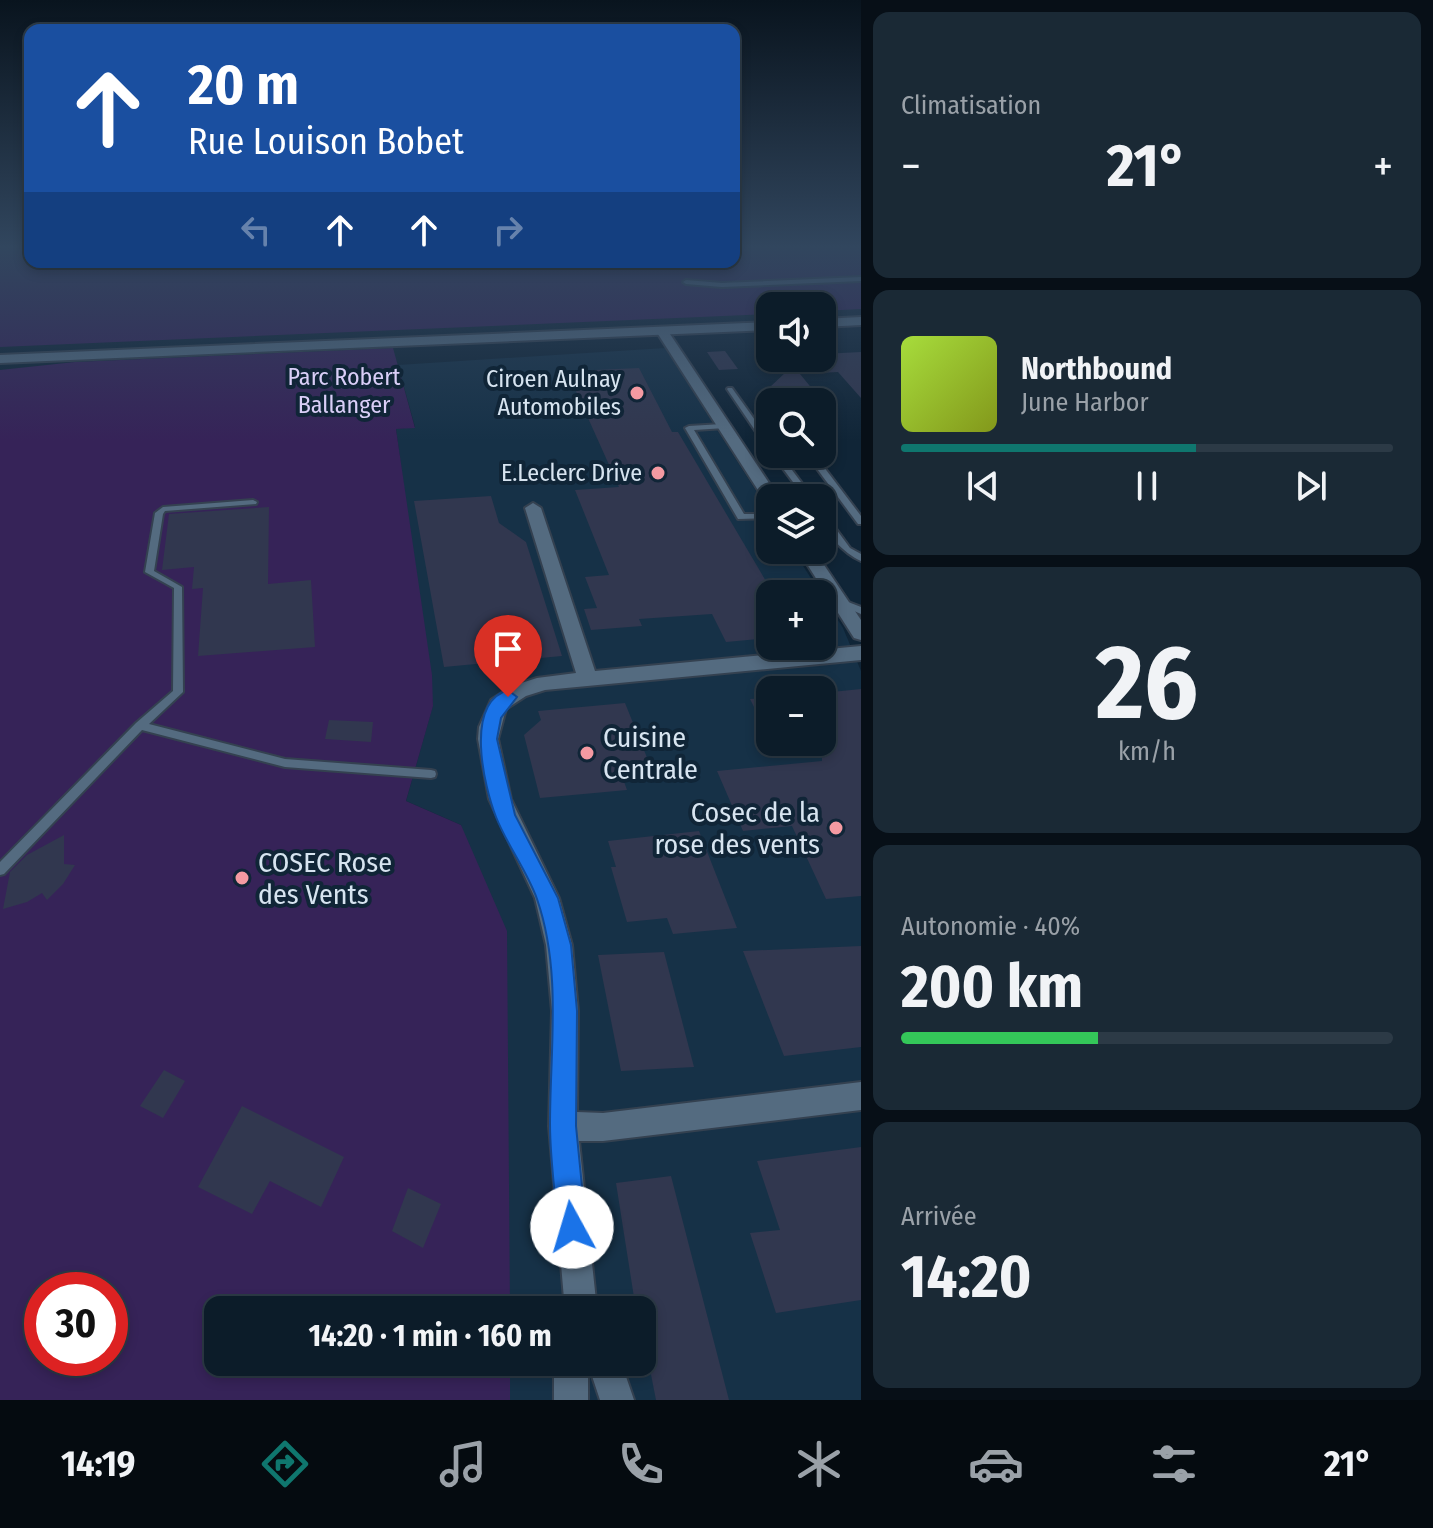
<!DOCTYPE html>
<html lang="fr">
<meta charset="utf-8">
<style>
body{margin:0;font-family:"Fira Sans Condensed",sans-serif;background:#1a2935;color:#f1f3f6;height:100vh;display:flex;flex-direction:column;font-size:30px;white-space:nowrap}
*{box-sizing:border-box;margin:0}
p{font-size:26px;color:#9aa1a8}
.icon{flex:none;width:44px;height:44px;fill:none;stroke:currentColor;stroke-width:2;stroke-linecap:round;stroke-linejoin:round}
.map{position:relative;flex:1;overflow:hidden}
.side{display:flex;flex-direction:column;gap:12px;padding:12px;background:#070f17;width:572px}
.side>*{flex:none}
.hud{position:absolute;left:24px;top:24px;width:716px;height:244px;border-radius:16px;box-shadow:0 4px 12px #0003,0 0 0 2px #2c3a46;background:#1a4fa0;color:#fff;overflow:hidden}
.controls{position:absolute;left:756px;top:292px;display:grid;gap:16px}
.controls a{display:grid;place-items:center;width:80px;height:80px;border-radius:16px;background:#0c1c29;box-shadow:0 4px 12px #0003,0 0 0 2px #2c3a46;font-size:40px}
.speed{position:absolute;left:24px;top:1272px;display:flex;gap:16px;font-size:40px;font-weight:700;text-align:center}
.speed>*{display:grid;place-content:center;width:104px;height:104px;border-radius:50%;background:#0c1c29;box-shadow:0 4px 12px #0003,0 0 0 2px #2c3a46;line-height:1}
.speed .limit{border:12px solid #d22;background:#fff;color:#111}
.pin{position:absolute;display:grid;place-items:center;width:68px;height:68px;color:#fff;margin:-82px -34px;border-radius:50% 50% 50% 0;rotate:-45deg;box-shadow:0 0 8px #0007}
.pin .icon{rotate:45deg}
.me{position:absolute;width:88px;margin:-44px;rotate:354deg;stroke-linejoin:round;filter:drop-shadow(0 0 6px #0008)}
.turn{display:flex;align-items:center;gap:28px;height:168px;padding:0 32px;font-size:36px}
.turn .icon{width:104px;height:104px;stroke-width:2.5}
.turn b{display:block;font-size:56px;line-height:68px}
.lanes{display:flex;align-items:center;height:76px;padding:0 32px;background:#0003;justify-content:center;gap:40px;direction:ltr}
.lanes .off{opacity:.35}
.big{font-size:60px;font-weight:700;line-height:1.1}
.side .tile{flex:1;display:flex;flex-direction:column;justify-content:center;gap:12px;min-width:0;padding:0 28px;border-radius:16px;background:#1a2935}
.side .dial{align-items:center;gap:0}
.dial b{font-size:104px;line-height:1}
.song{display:flex;align-items:center;gap:24px}
.cover{width:96px;height:96px;border-radius:12px;background:linear-gradient(135deg,hsl(80 70% 55%),hsl(70 70% 35%))}
.played{height:8px;border-radius:4px;background:linear-gradient(90deg,#0f766e 60%,#2c3a46 60%)}
.keys{display:flex;justify-content:space-around;direction:ltr}
.heat{display:flex;justify-content:space-between;align-items:center;font-size:44px;direction:ltr}
.charge{height:12px;border-radius:6px;background:linear-gradient(90deg,#34c759 40%,#2c3a46 0)}
.trip{position:absolute;left:204px;top:1296px;width:452px;height:80px;border-radius:16px;background:#0c1c29;box-shadow:0 4px 12px #0003,0 0 0 2px #2c3a46;font-weight:700;line-height:80px;text-align:center}
.tab-bar{display:flex;height:128px;justify-content:space-around;align-items:center;background:#050b10;color:#9aa1a8}
.tab-bar .icon{width:56px;height:56px}
.tab-bar .active{color:#0f766e}
.tab-bar b{font-size:36px;color:#f1f3f6}
main{display:flex;flex:1;min-height:0}
.map>svg:first-child{display:block}
</style>
<main>
<div class="map">
<svg width="861" height="1400" viewBox="0 0 861 1400">
<rect width="100%" height="100%" fill="#102537"/>
<path fill="#163147" fill-rule="evenodd" d="M 665,348 L 770,513 L 770,550 L 793,550 L 821,594 L 770,594 L 770,646 L 822,646 L 822,595 L 843,628 L 861,671 L 861,1400 L 510,1400 L 510,1362 L 642,1362 L 642,1310 L 509,1310 L 461,825 L 406,801 L 433,705 L 396,429 L 415,427 L 398,365 ZM 770,690 L 822,690 L 822,742 L 770,742 Z"/>
<g fill="#362358" fill-rule="evenodd">
<path d="M 0,245 L 30,245 L 30,262 L 734,262 L 734,245 L 861,245 L 861,309 L 822,311 L 822,306 L 770,306 L 770,314 L 0,347 Z"/>
<path d="M 393,348 L 415,428 L 396,429 L 432,675 L 433,706 L 406,801 L 461,825 L 507,931 L 510,1310 L 218,1310 L 218,1362 L 510,1362 L 510,1400 L 0,1400 L 0,370 L 75,362 ZM 42,1290 L 110,1290 L 110,1358 L 42,1358 Z"/>
</g>
<g fill="#31374f">
<path d="M 725,351 L 738,369 L 719,370 L 707,352 Z"/>
<path d="M 861,352 L 861,398 L 838,372 L 800,374 L 823,402 L 781,402 L 770,387 L 801,358 L 822,358 L 822,354 Z"/>
<path d="M 639,368 L 672,432 L 678,432 L 770,588 L 770,638 L 726,642 L 712,614 L 639,619 L 642,626 L 591,630 L 584,609 L 597,608 L 585,577 L 609,575 L 575,490 L 619,487 L 575,389 L 580,389 L 572,371 Z"/>
<path d="M 491,496 L 499,523 L 526,542 L 562,656 L 444,667 L 414,501 Z"/>
<path d="M 269,507 L 268,584 L 311,580 L 315,647 L 198,656 L 203,588 L 192,589 L 194,567 L 162,570 L 169,514 Z"/>
<path d="M 861,689 L 861,896 L 826,899 L 792,826 L 743,831 L 717,771 L 822,761 L 822,693 Z"/>
<path d="M 770,698 L 770,739 L 750,699 Z"/>
<path d="M 625,703 L 652,770 L 621,773 L 627,790 L 540,798 L 524,735 L 541,720 L 538,711 Z"/>
<path d="M 329,720 L 373,722 L 371,742 L 325,739 Z"/>
<path d="M 699,831 L 737,928 L 673,934 L 667,918 L 627,922 L 611,867 L 616,867 L 608,841 Z"/>
<path d="M 64,835 L 64,864 L 75,865 L 63,884 L 47,900 L 42,893 L 27,902 L 3,909 L 10,872 L 27,855 Z"/>
<path d="M 861,946 L 861,1047 L 784,1056 L 743,951 Z"/>
<path d="M 664,952 L 694,1067 L 621,1071 L 598,955 Z"/>
<path d="M 164,1070 L 185,1081 L 163,1118 L 140,1106 Z"/>
<path d="M 242,1106 L 344,1157 L 321,1207 L 270,1181 L 252,1214 L 198,1187 Z"/>
<path d="M 861,1147 L 861,1300 L 776,1313 L 750,1233 L 780,1230 L 757,1161 Z"/>
<path d="M 671,1176 L 729,1400 L 656,1400 L 646,1349 L 642,1350 L 642,1310 L 636,1310 L 616,1183 Z"/>
<path d="M 408,1188 L 441,1204 L 423,1248 L 392,1231 Z"/>
</g>
<g fill="none" stroke-linecap="round" stroke-linejoin="round">
<defs>
<g id="service">
<path d="M 861,277 L 861,281 L 722,287 L 686,284 L 683,282 L 686,280 L 722,283 Z"/>
<path d="M 728,388 L 732,388 L 770,441 L 770,448 L 767,448 L 727,389 Z"/>
<path d="M 722,424 L 726,426 L 725,428 L 694,430 L 744,514 L 770,514 L 770,518 L 738,519 L 685,428 L 689,426 Z"/>
<path d="M 772,454 L 780,454 L 813,498 L 805,498 Z"/>
<path d="M 806,454 L 814,454 L 861,516 L 861,524 L 858,524 Z"/>
<path d="M 253,500 L 257,502 L 256,504 L 165,511 L 163,514 L 154,571 L 182,587 L 183,692 L 149,724 L 285,759 L 431,770 L 435,771 L 436,774 L 435,777 L 431,778 L 285,767 L 142,730 L 4,874 L 0,875 L 0,862 L 136,723 L 173,691 L 174,588 L 145,572 L 155,513 L 163,507 Z"/>
<path d="M 822,514 L 825,514 L 850,548 L 861,554 L 861,561 C 845,554 822,532 822,514 Z"/>
<path d="M 843,600 L 861,607 L 861,614 L 840,605 L 838,603 Z"/>
</g>
<g id="minor">
<path d="M 658,328 L 666,328 L 779,498 L 765,501 L 656,331 Z"/>
<path d="M 533,503 L 541,508 L 595,671 L 861,646 L 861,660 L 545,690 L 526,696 L 506,709 L 498,739 L 511,799 L 559,898 L 572,945 L 578,1011 L 577,1112 L 603,1113 L 861,1082 L 861,1110 L 603,1141 L 579,1141 L 597,1310 L 565,1310 L 549,1126 L 552,1011 L 546,945 L 535,898 L 489,799 L 478,739 L 479,727 L 491,700 L 512,686 L 537,678 L 576,673 L 525,508 Z"/>
<path d="M 798,550 L 814,550 L 861,620 L 861,640 L 854,638 Z"/>
<path d="M 554,1362 L 621,1362 L 634,1400 L 600,1400 L 588,1364 L 588,1400 L 554,1400 Z"/>
</g>
<g id="secondary">
<path d="M 861,317 L 861,325 L 822,327 L 822,319 Z"/>
<path d="M 770,322 L 770,330 L 0,363 L 0,355 Z"/>
</g>
</defs>
<use href="#service" stroke="#344150" stroke-width="4"/>
<use href="#minor" stroke="#344150" stroke-width="4"/>
<use href="#secondary" stroke="#344150" stroke-width="4"/>
<use href="#service" fill="#546b80" fill-rule="evenodd"/>
<use href="#minor" fill="#546b80" fill-rule="evenodd"/>
<use href="#secondary" fill="#546b80" fill-rule="evenodd"/>
</g>
<linearGradient id="sky" x2="0" y2="1"><stop stop-color="#09141e"/><stop offset="0.56" stop-color="#31465e"/><stop offset="1" stop-color="#31465e" stop-opacity="0"/></linearGradient>
<rect width="861" height="441" fill="url(#sky)"/>
<path fill="#1a73e8" stroke="#114b97" stroke-width="2" d="M 508,690 L 517,697 L 501,718 L 497,739 L 515,815 L 558,898 L 571,945 L 577,1011 L 576,1126 L 586,1227 L 582,1237 L 572,1241 L 562,1237 L 558,1227 C 555,1193 550,1158 550,1124 C 550,1049 562,971 537,899 C 527,871 507,845 496,817 C 484,786 464,703 508,690 Z"/>
<g fill="#f49aa2" stroke="#102537" stroke-width="3">
<circle cx="637" cy="393" r="8"/>
<circle cx="658" cy="473" r="8"/>
<circle cx="587" cy="753" r="8"/>
<circle cx="836" cy="828" r="8"/>
<circle cx="242" cy="878" r="8"/>
</g>
<g text-anchor="middle" stroke-width="8" stroke-linejoin="round" paint-order="stroke">
<g font-size="24" fill="#d9cef7" stroke="#102537">
<text x="344" y="385">Parc Robert<tspan x="344" dy="28">Ballanger</tspan></text>
</g>
<g font-size="24" fill="#d7e4f0" stroke="#102537" text-anchor="end">
<text x="621" y="387">Ciroen Aulnay<tspan x="621" dy="28">Automobiles</tspan></text>
<text x="642" y="481">E.Leclerc Drive</text>
</g>
<g font-size="28" fill="#d7e4f0" stroke="#102537" text-anchor="start">
<text x="603" y="747">Cuisine<tspan x="603" dy="32">Centrale</tspan></text>
<text x="820" y="822" text-anchor="end">Cosec de la<tspan x="820" dy="32">rose des vents</tspan></text>
<text x="258" y="872">COSEC Rose<tspan x="258" dy="32">des Vents</tspan></text>
</g>
</g>
</svg>
<div class="controls">
<a><svg class="icon" aria-label="sound" viewBox="0 0 24 24"><path d="M4 9h4l5-4v14l-5-4H4zM17 9q2 3 0 6"/></svg></a>
<a><svg class="icon" aria-label="search" viewBox="0 0 24 24"><circle cx="10" cy="10" r="6"/><path d="M15 15l6 6"/></svg></a>
<a><svg class="icon" aria-label="layers" viewBox="0 0 24 24"><path d="M12 4l9 5-9 5-9-5zM3 14l9 5 9-5"/></svg></a>
<a>+</a>
<a>−</a>
</div>
<div class="speed"><div class="limit">30</div></div>
<div class="pin" style="left:508px;top:697px;background:#d93025"><svg class="icon" aria-label="arrive" viewBox="0 0 24 24"><path d="M6 21V4h12l-3 4 3 4H6"/></svg></div>
<svg class="me" style="left:572px;top:1227px" viewBox="-20 -20 40 40"><circle r="19" fill="#fff"/><path d="M0-13L10 11 0 6-10 11z" fill="#1a73e8"/></svg>
<div class="trip">14:20 · 1 min · 160 m</div>
<div class="hud">
<div class="turn"><svg class="icon" aria-label="ahead" viewBox="0 0 24 24"><path d="M12 20V5M6 11l6-6 6 6"/></svg><div><b>20 m</b>Rue Louison Bobet</div></div>
<div class="lanes"><svg class="icon off" aria-label="left" viewBox="0 0 24 24"><path d="M17 20v-9H6M10 6l-5 5 5 5"/></svg><svg class="icon" aria-label="ahead" viewBox="0 0 24 24"><path d="M12 20V5M6 11l6-6 6 6"/></svg><svg class="icon" aria-label="ahead" viewBox="0 0 24 24"><path d="M12 20V5M6 11l6-6 6 6"/></svg><svg class="icon off" aria-label="right" viewBox="0 0 24 24"><path d="M7 20v-9h11M14 6l5 5-5 5"/></svg></div>
</div>
</div>
<section class="side">
<div class="tile"><p>Climatisation</p>
<div class="heat"><a>−</a><b class="big">21°</b><a>+</a></div>
</div>
<div class="tile">
<div class="song"><i class="cover"></i><div><b>Northbound</b><p>June Harbor</p></div></div>
<div class="played"></div>
<div class="keys"><svg class="icon" aria-label="previous" viewBox="0 0 24 24"><path d="M18 5L8 12l10 7zM5 5v14"/></svg><svg class="icon" aria-label="pause" viewBox="0 0 24 24"><path d="M8 5v14M16 5v14"/></svg><svg class="icon" aria-label="next" viewBox="0 0 24 24"><path d="M6 5l10 7-10 7zM19 5v14"/></svg></div>
</div>
<div class="tile dial"><b>26</b><p>km/h</p></div>
<div class="tile"><p>Autonomie · 40%</p><b class="big">200 km</b><div class="charge"></div></div>
<div class="tile"><p>Arrivée</p><b class="big">14:20</b></div>
</section>
</main>
<nav class="tab-bar">
<b>14:19</b>
<svg class="icon active" aria-label="directions" viewBox="0 0 24 24"><path d="M12 3l9 9-9 9-9-9zM9 14v-3h6M13 9l2 2-2 2"/></svg>
<svg class="icon" aria-label="music" viewBox="0 0 24 24"><path d="M9 18V5l10-2v13"/><circle cx="6" cy="18" r="3"/><circle cx="16" cy="16" r="3"/></svg>
<svg class="icon" aria-label="phone" viewBox="0 0 24 24"><path d="M5 4h4l2 5-3 2q2 4 5 5l2-3 5 2v4C11 20 4 13 5 4z"/></svg>
<svg class="icon" aria-label="climate" viewBox="0 0 24 24"><path d="M12 3v18M4 7l16 10M4 17L20 7"/></svg>
<svg class="icon" aria-label="car" viewBox="0 0 24 24"><path d="M5 17H2v-5l4-1 3-4h7l3 4 3 1v5h-3M9 17h6M6 11h13"/><circle cx="7" cy="17" r="2"/><circle cx="17" cy="17" r="2"/></svg>
<svg class="icon" aria-label="filters" viewBox="0 0 24 24"><path d="M4 7h16M4 17h16"/><circle cx="9" cy="7" r="2"/><circle cx="15" cy="17" r="2"/></svg>
<b>21°</b>
</nav>
